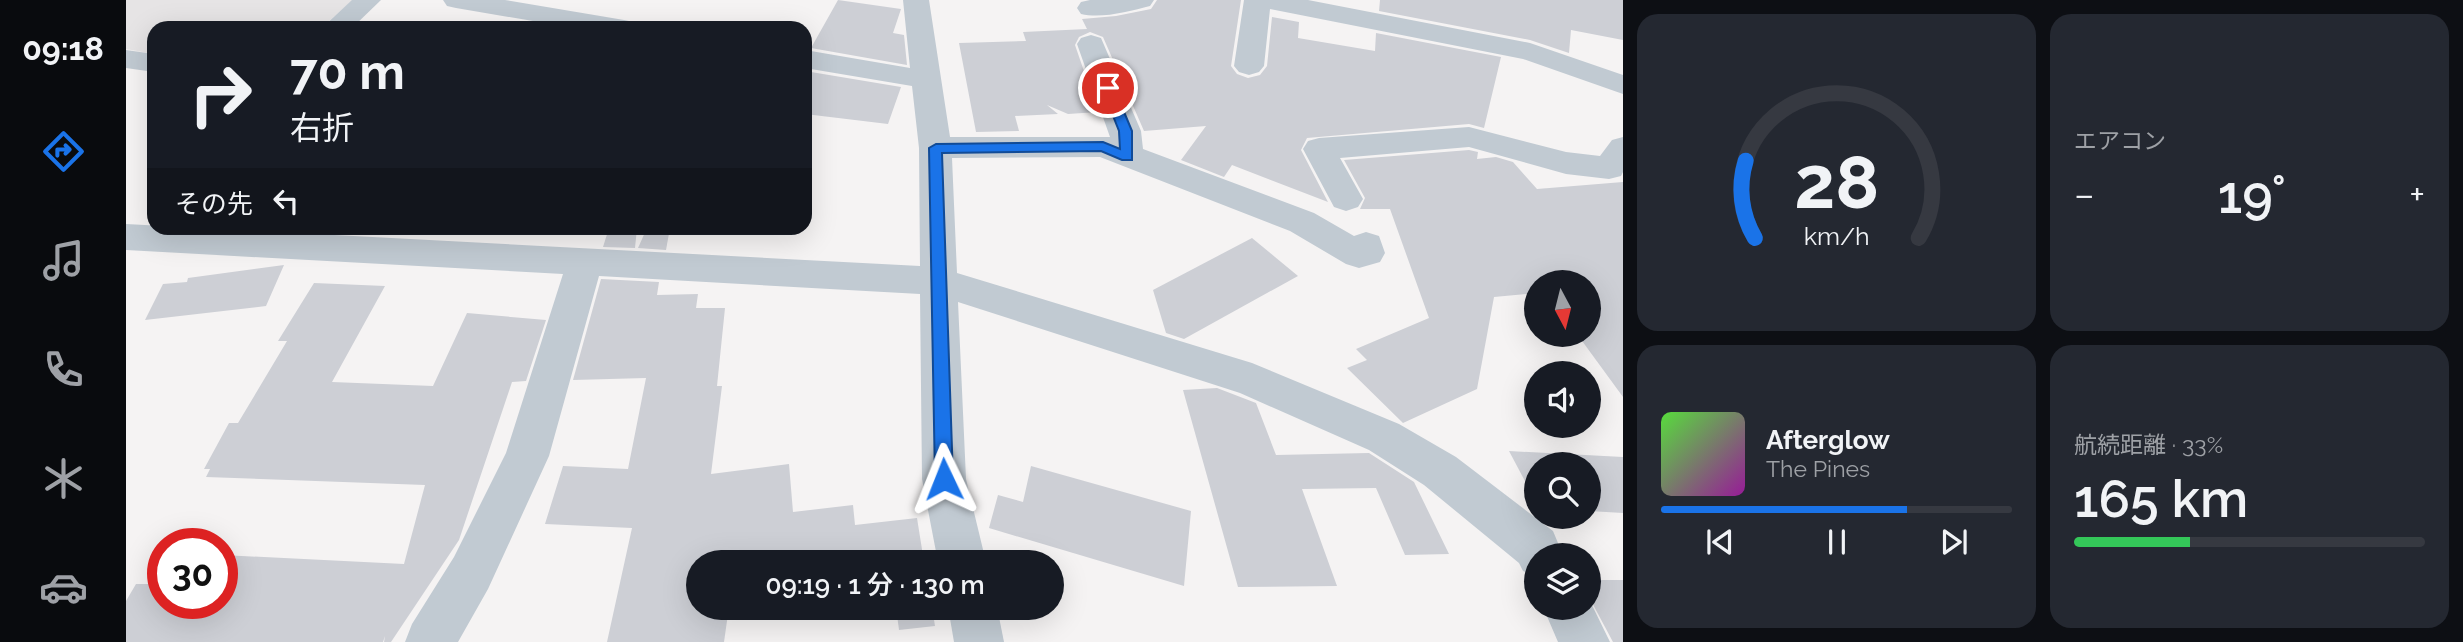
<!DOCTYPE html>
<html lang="ja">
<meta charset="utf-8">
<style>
body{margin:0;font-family:Raleway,"Noto Sans JP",sans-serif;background:#242831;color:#f1f3f6;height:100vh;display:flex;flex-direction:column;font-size:26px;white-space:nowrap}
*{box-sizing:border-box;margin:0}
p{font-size:23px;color:#9ea1a6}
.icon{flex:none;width:38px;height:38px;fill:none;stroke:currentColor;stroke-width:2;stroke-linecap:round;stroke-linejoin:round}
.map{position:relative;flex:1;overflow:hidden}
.panel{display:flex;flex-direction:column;gap:14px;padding:14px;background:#0d0f14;width:840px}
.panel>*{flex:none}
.guide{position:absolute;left:21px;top:21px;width:665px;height:214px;border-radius:21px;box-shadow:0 7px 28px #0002;background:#171b24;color:#f1f3f6;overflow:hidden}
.needle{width:46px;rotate:173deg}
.controls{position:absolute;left:1398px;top:270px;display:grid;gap:14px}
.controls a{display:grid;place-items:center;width:77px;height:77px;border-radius:50%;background:#171b24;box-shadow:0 7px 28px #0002;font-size:35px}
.speed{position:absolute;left:21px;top:528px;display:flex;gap:14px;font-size:35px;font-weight:700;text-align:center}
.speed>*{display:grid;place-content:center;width:91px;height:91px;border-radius:50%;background:#171b24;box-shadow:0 7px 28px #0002;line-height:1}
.speed .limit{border:10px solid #d22;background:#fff;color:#111}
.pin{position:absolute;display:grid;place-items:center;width:60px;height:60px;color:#fff;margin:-30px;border:4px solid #fff;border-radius:50%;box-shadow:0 2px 7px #0007}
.me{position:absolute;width:77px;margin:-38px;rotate:358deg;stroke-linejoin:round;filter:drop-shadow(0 0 5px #0008)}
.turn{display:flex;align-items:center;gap:24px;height:147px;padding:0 28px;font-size:32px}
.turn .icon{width:91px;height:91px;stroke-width:2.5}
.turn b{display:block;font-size:49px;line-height:60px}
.then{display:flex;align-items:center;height:66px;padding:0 28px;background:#0003;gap:14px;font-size:26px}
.big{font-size:52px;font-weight:600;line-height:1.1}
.panel .tile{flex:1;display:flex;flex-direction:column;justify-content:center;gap:10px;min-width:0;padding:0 24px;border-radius:21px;background:#242831}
.panel .dial{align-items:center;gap:0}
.dial svg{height:182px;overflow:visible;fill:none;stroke:#363941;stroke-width:7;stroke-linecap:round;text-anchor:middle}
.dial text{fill:#f1f3f6;stroke:none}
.song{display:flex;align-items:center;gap:21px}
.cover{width:84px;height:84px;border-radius:10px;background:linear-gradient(135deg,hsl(110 70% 55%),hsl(300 70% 35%))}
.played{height:7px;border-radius:4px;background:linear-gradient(90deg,#1a73e8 70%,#363941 70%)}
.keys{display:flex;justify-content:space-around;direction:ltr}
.heat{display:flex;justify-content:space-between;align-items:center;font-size:38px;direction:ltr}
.charge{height:10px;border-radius:5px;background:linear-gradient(90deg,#34c759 33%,#363941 0)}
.panel .tiles{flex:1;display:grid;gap:14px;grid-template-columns:repeat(2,1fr)}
.trip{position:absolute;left:560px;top:550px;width:378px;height:70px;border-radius:35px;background:#171b24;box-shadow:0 7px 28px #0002;font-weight:600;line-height:70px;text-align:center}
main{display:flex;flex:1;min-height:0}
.tabs{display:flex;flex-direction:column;width:126px;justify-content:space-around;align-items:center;background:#090b0e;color:#9ea1a6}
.tabs .icon{width:49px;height:49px}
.tabs .on{color:#1a73e8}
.tabs b{font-size:32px;color:#f1f3f6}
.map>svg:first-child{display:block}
</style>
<main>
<nav class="tabs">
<b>09:18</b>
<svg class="icon on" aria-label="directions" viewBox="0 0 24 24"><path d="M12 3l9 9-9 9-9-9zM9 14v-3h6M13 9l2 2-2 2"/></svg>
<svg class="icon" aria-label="music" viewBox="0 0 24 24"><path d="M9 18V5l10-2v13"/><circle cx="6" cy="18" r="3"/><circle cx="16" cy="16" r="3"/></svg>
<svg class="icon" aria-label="phone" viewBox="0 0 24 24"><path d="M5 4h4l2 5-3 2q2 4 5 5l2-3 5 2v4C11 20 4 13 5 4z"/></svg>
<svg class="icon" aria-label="climate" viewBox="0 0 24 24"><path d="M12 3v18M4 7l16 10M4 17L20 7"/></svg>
<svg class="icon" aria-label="car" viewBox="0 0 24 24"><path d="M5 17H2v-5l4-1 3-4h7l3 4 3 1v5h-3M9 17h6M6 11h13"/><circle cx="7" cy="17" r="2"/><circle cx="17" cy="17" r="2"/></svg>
</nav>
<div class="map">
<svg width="1497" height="642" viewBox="0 0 1497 642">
<rect width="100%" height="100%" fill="#f5f3f3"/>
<path fill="#e6e4e5" d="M 0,0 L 227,0 L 195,28 L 28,28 L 28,54 L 0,49 Z"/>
<g fill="#cdcfd5">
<path d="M 712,0 L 775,9 L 767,33 L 778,35 L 781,65 L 685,48 Z"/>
<path d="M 1031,0 L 1115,0 L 1105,66 L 1111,74 L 1122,78 L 1134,75 L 1141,66 L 1146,17 L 1173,22 L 1172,38 L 1249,51 L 1250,33 L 1375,57 L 1358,128 L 1343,124 L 1181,138 L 1175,150 L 1202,202 L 1106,165 L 1098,177 L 1055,160 L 1080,126 L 1018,131 L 977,37 L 964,32 L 953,37 L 949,45 L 972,112 L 942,114 L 921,105 L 932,114 L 889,116 L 893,131 L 850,132 L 833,43 L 900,41 L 897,32 L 961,29 L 956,19 L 990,16 L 1025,9 Z"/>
<path d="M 1254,0 L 1497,0 L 1497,40 L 1445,30 L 1443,53 L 1404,40 L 1253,11 Z"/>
<path d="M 679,71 L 775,87 L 762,124 L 679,114 Z"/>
<path d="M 1343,150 L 1352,152 L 1351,159 L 1370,157 L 1387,162 L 1411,189 L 1497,182 L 1497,397 L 1451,334 L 1463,334 L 1463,282 L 1410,282 L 1410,293 L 1368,297 L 1351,389 L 1277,423 L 1221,368 L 1241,360 L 1230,349 L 1303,318 L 1264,209 L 1234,209 L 1239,198 L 1218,160 Z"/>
<path d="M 483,228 L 511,228 L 509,248 L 477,247 Z"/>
<path d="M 521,228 L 544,228 L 540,250 L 512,248 Z"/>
<path d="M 1126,238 L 1172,276 L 1058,339 L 1040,333 L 1027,290 Z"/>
<path d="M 158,265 L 140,306 L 19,320 L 37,284 L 61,282 L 62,278 Z"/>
<path d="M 475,279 L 533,282 L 531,295 L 572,294 L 570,308 L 599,308 L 591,386 L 596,386 L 585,474 L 663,464 L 667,512 L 727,505 L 729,525 L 791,518 L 798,562 L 572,562 L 572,607 L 603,607 L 598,642 L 481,642 L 506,528 L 419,524 L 437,466 L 502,469 L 520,378 L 447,380 Z"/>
<path d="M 188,283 L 259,286 L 206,382 L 307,386 L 341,313 L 420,320 L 400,381 L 386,382 L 333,540 L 265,642 L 258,642 L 259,636 L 257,642 L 0,642 L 0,601 L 10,584 L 23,584 L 37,562 L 37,604 L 96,604 L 96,555 L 278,564 L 299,485 L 80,477 L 84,469 L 78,469 L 103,423 L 112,423 L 161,341 L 152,341 Z"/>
<path d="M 1091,388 L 1130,403 L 1150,455 L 1243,453 L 1288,482 L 1323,554 L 1279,555 L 1250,488 L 1176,489 L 1211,586 L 1112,587 L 1057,390 Z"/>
<path d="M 1383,451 L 1497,457 L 1497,513 L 1463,511 L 1463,464 L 1410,464 L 1410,502 Z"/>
<path d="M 905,466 L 1065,511 L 1058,586 L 863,528 L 872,495 L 897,502 Z"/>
<path d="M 1463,580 L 1497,580 L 1497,642 L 1487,642 L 1463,597 Z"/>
<path d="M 770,607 L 806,607 L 809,626 L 773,630 Z"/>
</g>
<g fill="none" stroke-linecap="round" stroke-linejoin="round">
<g fill="#c1cad2" fill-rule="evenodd">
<path d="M 226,0 L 255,0 L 226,28 L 196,28 Z"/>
<path d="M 317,0 L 379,0 L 498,20 L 508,22 L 512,28 L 448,28 L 330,8 L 321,6 Z"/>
<path d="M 777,0 L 803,0 L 824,137 L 984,137 L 951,44 L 955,38 L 965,35 L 975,38 L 1015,131 L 1017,149 L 1188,213 L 1228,236 L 1240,232 L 1253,236 L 1259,253 L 1254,262 L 1233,268 L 1220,264 L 1164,231 L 974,157 L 826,158 L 831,273 L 1126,363 L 1273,424 L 1330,457 L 1427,531 L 1437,555 L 1410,555 L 1410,576 L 1397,571 L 1393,563 L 1298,485 L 1243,450 L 1114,393 L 832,302 L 840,479 L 860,562 L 812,562 L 796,479 L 794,294 L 473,276 L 423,456 L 362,589 L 332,642 L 279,642 L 286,624 L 328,557 L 380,453 L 437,274 L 0,250 L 0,224 L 794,266 L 793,148 L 786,86 L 679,68 L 679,50 L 784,68 Z"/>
<path d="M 964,0 L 1028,0 L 1024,6 C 1004,11 976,19 955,14 L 951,8 L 955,2 Z"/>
<path d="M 1118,0 L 1182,0 L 1404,43 L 1497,75 L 1497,94 L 1397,59 L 1144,9 L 1138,66 L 1133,72 L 1123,75 L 1113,72 L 1108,66 Z"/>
<path d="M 0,50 L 28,54 L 28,72 L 0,68 Z"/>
<path d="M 1343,127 L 1440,152 L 1474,156 L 1486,140 L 1497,137 L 1497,172 L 1495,176 L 1483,179 L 1440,174 L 1343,147 L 1214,158 L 1237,199 L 1232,207 L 1220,211 L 1208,207 L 1177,149 L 1182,141 L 1193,138 Z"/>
<path d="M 1463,599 L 1484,642 L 1432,642 L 1417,607 L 1463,607 Z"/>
<path d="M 822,607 L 871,607 L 878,642 L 828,642 Z"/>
</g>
</g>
<path fill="#1a73e8" stroke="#114b97" stroke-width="2" d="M 982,84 L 988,88 L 1006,131 L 1006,160 L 996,160 L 975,151 L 816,153 L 827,479 L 825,485 L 818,487 L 812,485 L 809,479 L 803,148 L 810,144 L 977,142 L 994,149 L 993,131 L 976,88 Z"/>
</svg>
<div class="controls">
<a><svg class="needle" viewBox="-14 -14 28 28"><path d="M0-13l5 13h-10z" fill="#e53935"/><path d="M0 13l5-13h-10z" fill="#9ea1a6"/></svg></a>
<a><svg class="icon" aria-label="sound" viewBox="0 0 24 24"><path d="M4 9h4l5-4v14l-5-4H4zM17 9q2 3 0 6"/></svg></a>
<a><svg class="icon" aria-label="search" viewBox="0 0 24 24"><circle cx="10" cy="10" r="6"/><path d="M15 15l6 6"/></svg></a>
<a><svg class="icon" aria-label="layers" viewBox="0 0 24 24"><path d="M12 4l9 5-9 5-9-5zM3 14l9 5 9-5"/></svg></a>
</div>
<div class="speed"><div class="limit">30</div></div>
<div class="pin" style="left:982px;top:88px;background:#d93025"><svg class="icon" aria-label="arrive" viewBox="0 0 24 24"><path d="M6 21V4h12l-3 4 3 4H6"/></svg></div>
<svg class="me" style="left:818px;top:479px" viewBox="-20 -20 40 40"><path d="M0-17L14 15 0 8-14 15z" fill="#1a73e8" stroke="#fff" stroke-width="4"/></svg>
<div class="trip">09:19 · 1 分 · 130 m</div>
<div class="guide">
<div class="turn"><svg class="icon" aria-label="right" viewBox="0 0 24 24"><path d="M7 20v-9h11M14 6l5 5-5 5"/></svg><div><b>70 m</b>右折</div></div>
<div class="then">その先<svg class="icon" aria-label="left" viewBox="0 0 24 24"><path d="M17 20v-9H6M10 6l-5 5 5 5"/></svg></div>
</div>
</div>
<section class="panel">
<div class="tiles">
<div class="tile dial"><svg viewBox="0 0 100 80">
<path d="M14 69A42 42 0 1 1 86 69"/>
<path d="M14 69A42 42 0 0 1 10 35" stroke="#1a73e8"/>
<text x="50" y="56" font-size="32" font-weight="700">28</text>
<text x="50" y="72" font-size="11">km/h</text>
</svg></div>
<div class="tile"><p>エアコン</p>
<div class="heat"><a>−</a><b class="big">19°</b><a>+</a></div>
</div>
<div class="tile">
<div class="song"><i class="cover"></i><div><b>Afterglow</b><p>The Pines</p></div></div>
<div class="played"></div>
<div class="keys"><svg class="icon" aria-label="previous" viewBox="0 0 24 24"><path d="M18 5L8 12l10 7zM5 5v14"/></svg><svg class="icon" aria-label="pause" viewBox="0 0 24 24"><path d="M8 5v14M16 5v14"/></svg><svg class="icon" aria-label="next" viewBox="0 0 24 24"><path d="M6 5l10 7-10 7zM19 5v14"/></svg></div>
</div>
<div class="tile"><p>航続距離 · 33%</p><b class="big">165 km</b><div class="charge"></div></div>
</div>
</section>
</main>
